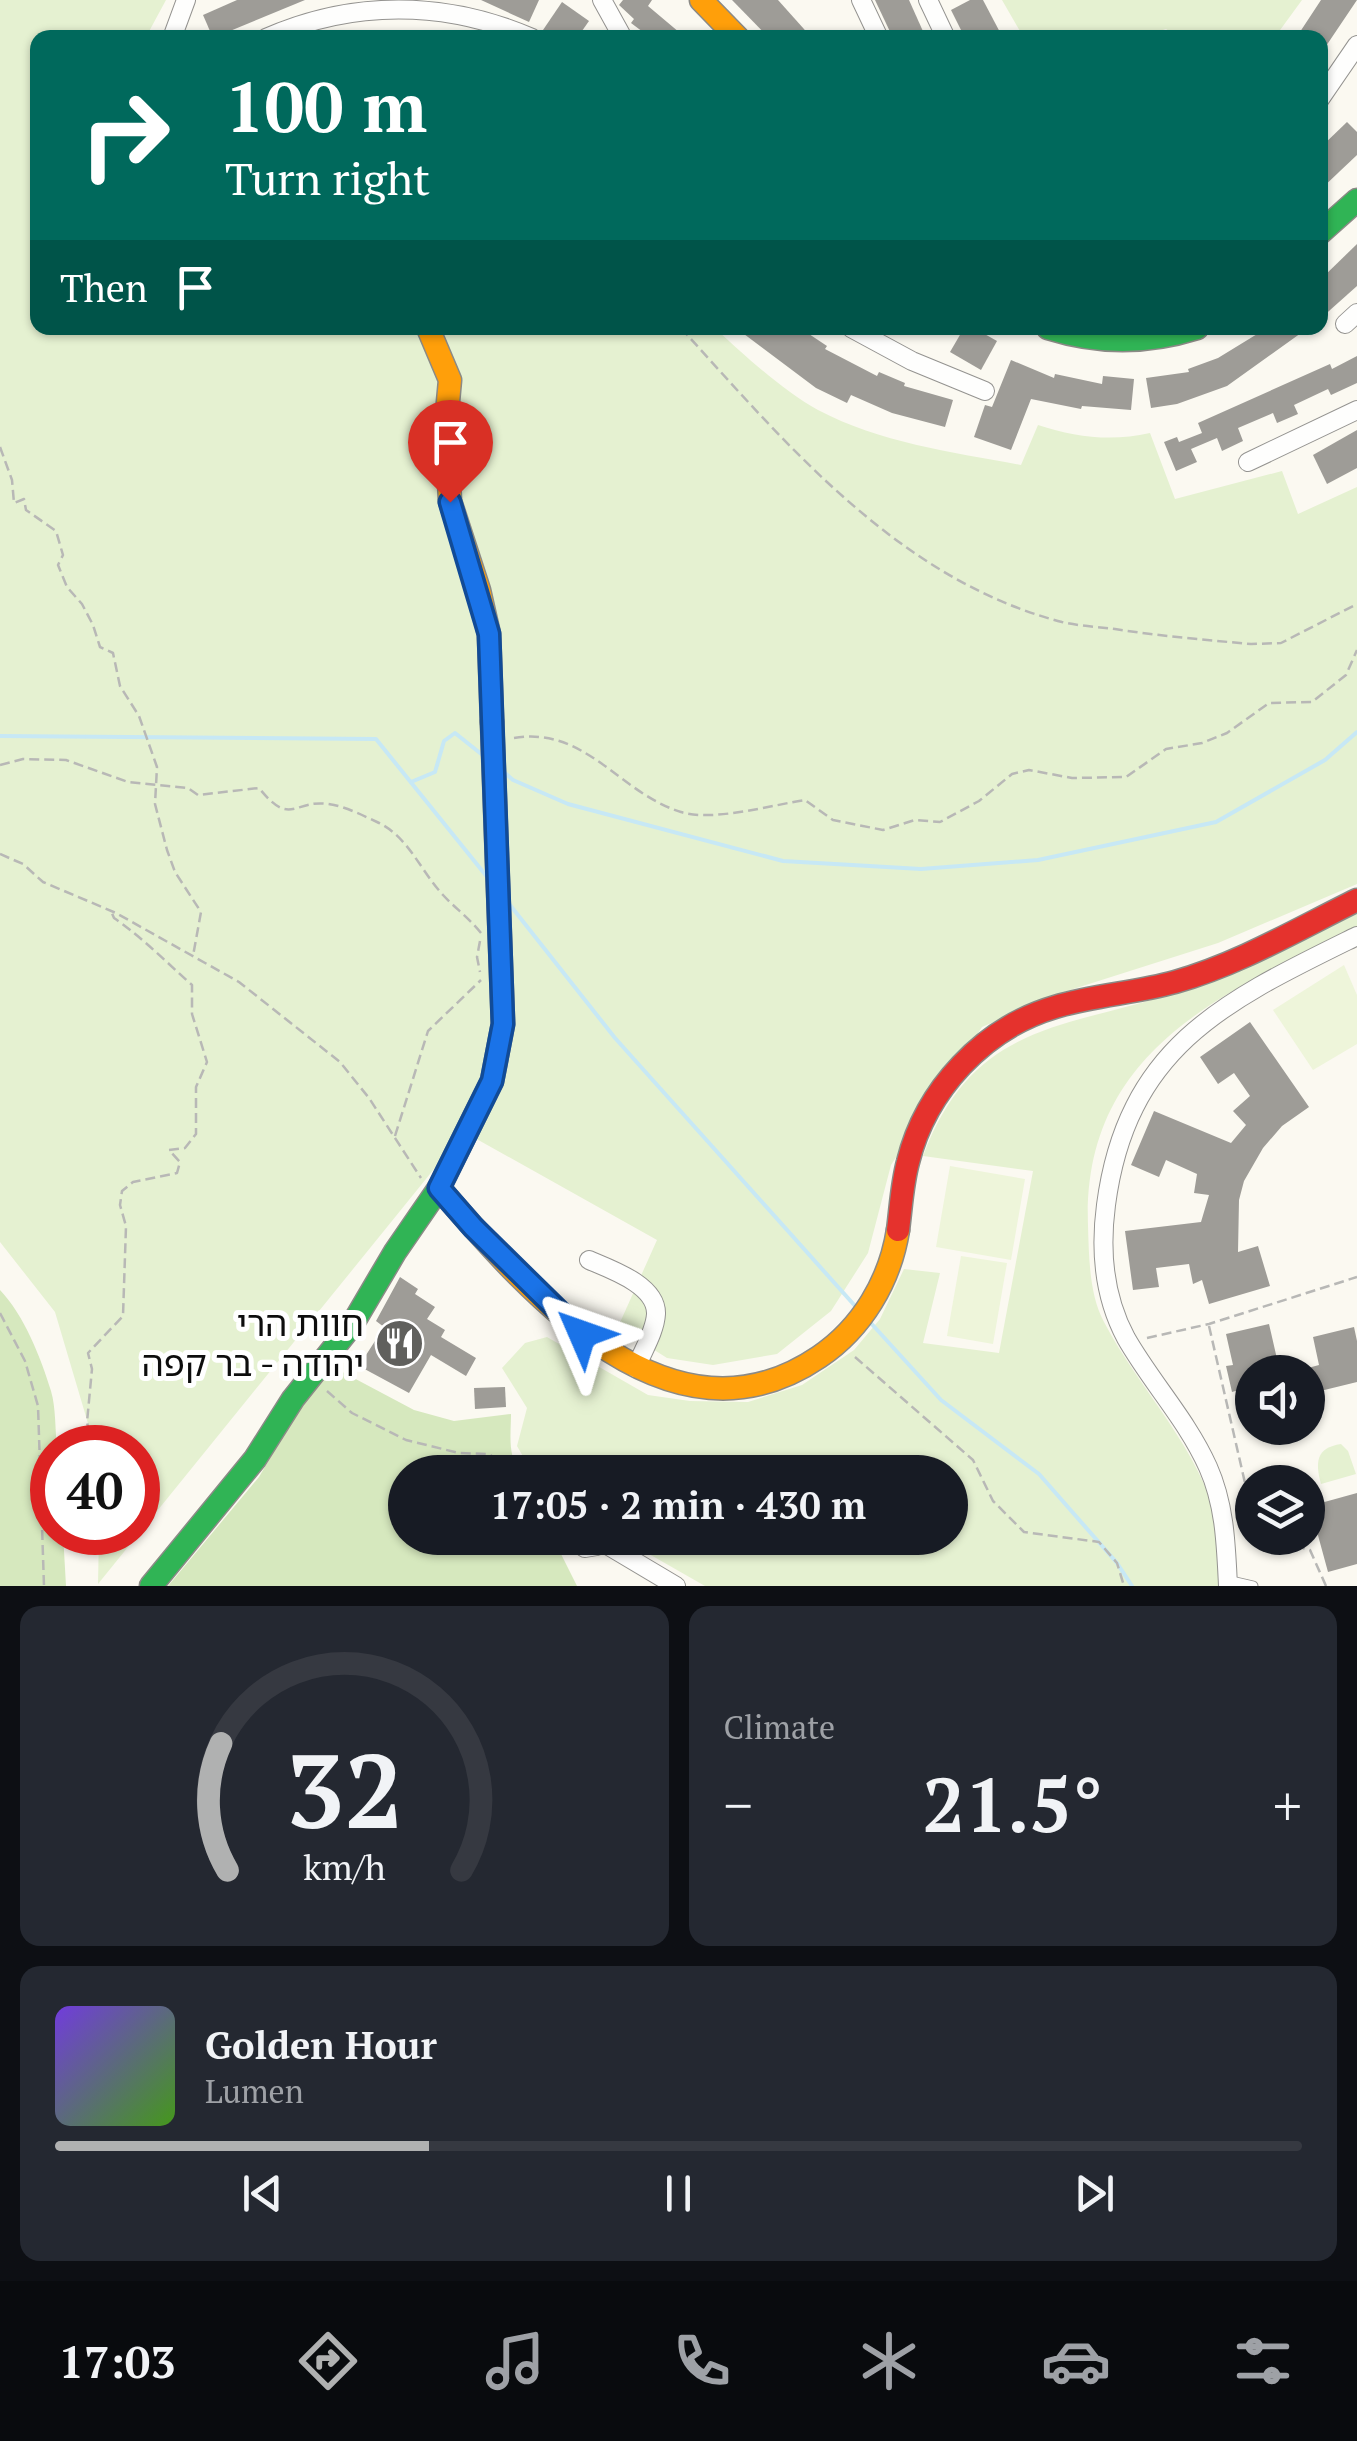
<!DOCTYPE html>
<meta charset="utf-8">
<style>
body{margin:0;font-family:"PT Serif","Noto Sans Hebrew",serif;background:#242831;color:#f1f3f6;height:100vh;display:flex;flex-direction:column;font-size:38px;white-space:nowrap}
*{box-sizing:border-box;margin:0}
p{font-size:32px;color:#9ea1a6}
.icon{flex:none;width:55px;height:55px;fill:none;stroke:currentColor;stroke-width:2;stroke-linecap:round;stroke-linejoin:round}
.map{position:relative;height:1586px;overflow:hidden}
.side{display:flex;flex-direction:column;gap:20px;padding:20px;background:#0d0f14;flex:1}
.side>*{flex:none}
.hud{position:absolute;left:30px;top:30px;width:1298px;height:305px;border-radius:20px;box-shadow:0 2px 8px #0004;background:#00695c;color:#fff;overflow:hidden}
.buttons{position:absolute;left:1235px;top:1355px;display:grid;gap:20px}
.buttons a{display:grid;place-items:center;width:90px;height:90px;border-radius:50%;background:#171b24;box-shadow:0 2px 8px #0004;font-size:50px}
.speed{position:absolute;left:30px;top:1425px;display:flex;gap:20px;font-size:50px;font-weight:700;text-align:center}
.speed>*{display:grid;place-content:center;width:130px;height:130px;border-radius:50%;background:#171b24;box-shadow:0 2px 8px #0004;line-height:1}
.speed .limit{border:15px solid #d22;background:#fff;color:#111}
.pin{position:absolute;display:grid;place-items:center;width:85px;height:85px;color:#fff;margin:-102px -42px;border-radius:50% 50% 50% 0;rotate:-45deg;box-shadow:0 0 10px #0007}
.pin .icon{rotate:45deg}
.me{position:absolute;width:110px;margin:-55px;rotate:313deg;stroke-linejoin:round;filter:drop-shadow(0 0 8px #0008)}
.turn{display:flex;align-items:center;gap:35px;height:210px;padding:0 30px;font-size:45px}
.turn .icon{width:130px;height:130px;stroke-width:2.5}
.turn b{display:block;font-size:70px;line-height:85px}
.then{display:flex;align-items:center;height:95px;padding:0 30px;background:#0003;gap:20px;font-size:38px}
.big{font-size:75px;font-weight:700;line-height:1.1}
.side .widget{flex:1;display:flex;flex-direction:column;justify-content:center;gap:15px;min-width:0;padding:0 35px;border-radius:20px;background:#242831}
.side .dial{align-items:center;gap:0}
.dial svg{height:260px;overflow:visible;fill:none;stroke:#363941;stroke-width:7;stroke-linecap:round;text-anchor:middle}
.dial text{fill:#f1f3f6;stroke:none}
.song{display:flex;align-items:center;gap:30px}
.cover{width:120px;height:120px;border-radius:15px;background:linear-gradient(135deg,hsl(260 70% 55%),hsl(100 70% 35%))}
.played{height:10px;border-radius:5px;background:linear-gradient(90deg,#b0b1b1 30%,#363941 30%)}
.keys{display:flex;justify-content:space-around;direction:ltr}
.heat{display:flex;justify-content:space-between;align-items:center;font-size:55px;direction:ltr}
.side .tiles{flex:1;display:grid;gap:20px;grid-template-columns:1fr 1fr}
.widget:last-child{grid-column:span 2}
.trip{position:absolute;left:388px;top:1455px;width:580px;height:100px;border-radius:50px;background:#171b24;box-shadow:0 2px 8px #0004;font-weight:700;line-height:100px;text-align:center}
.dock{display:flex;height:160px;justify-content:space-around;align-items:center;background:#090b0e;color:#9ea1a6}
.dock .icon{width:70px;height:70px}
.dock .on{color:#b0b1b1}
.dock b{font-size:45px;color:#f1f3f6}
.map>svg:first-child{display:block}
</style>
<div class="map">
<svg width="1357" height="1586" viewBox="0 0 1357 1586">
<rect width="100%" height="100%" fill="#fbf9f1"/>
<g fill="#e5f1d1">
<path d="M 0,0 L 166,0 L 146,37 L 38,38 L 38,328 L 715,328 C 744,355 783,391 818,410 C 881,443 952,452 1021,465 L 1038,425 C 1075,437 1111,442 1150,433 L 1175,499 L 1282,471 L 1298,514 L 1357,487 L 1357,884 L 1218,943 L 1067,991 L 982,1027 L 891,1165 L 868,1253 L 831,1311 L 777,1354 L 713,1365 L 667,1358 L 618,1327 L 657,1240 L 464,1132 L 98,1584 L 99,1533 L 138,1532 L 138,1448 L 95,1447 L 55,1312 L 0,1242 Z"/>
<path d="M 1002,0 L 1302,0 L 1275,37 L 1178,37 L 1166,29 L 1141,37 L 1024,38 Z"/>
<path d="M 1357,912 L 1357,927 C 1224,993 1082,1049 1088,1226 C 1089,1256 1089,1294 1104,1322 C 1141,1393 1204,1452 1220,1533 C 1224,1550 1222,1569 1222,1586 L 705,1586 L 621,1538 L 950,1538 L 950,1472 L 540,1472 L 528,1465 L 517,1446 L 527,1408 L 502,1368 L 525,1343 L 547,1337 L 648,1395 L 690,1401 L 748,1402 L 802,1385 L 854,1350 L 880,1319 L 904,1269 L 940,1273 L 923,1343 L 999,1353 L 1033,1171 L 923,1156 C 976,1013 1078,1030 1198,985 C 1252,965 1305,936 1357,912 Z"/>
<path d="M 1341,1444 L 1348,1451 L 1356,1474 L 1321,1484 C 1315,1462 1316,1448 1341,1444 Z"/>
</g>
<g fill="#d6e8be">
<path d="M 0,1290 C 24,1315 41,1358 51,1391 C 56,1408 55,1430 57,1447 L 52,1448 L 52,1532 L 63,1533 L 66,1586 L 0,1586 Z"/>
<path d="M 333,1367 L 414,1410 L 454,1421 L 511,1414 C 511,1434 507,1457 521,1472 L 405,1472 L 405,1538 L 553,1538 L 577,1586 L 168,1586 L 259,1477 L 298,1410 Z"/>
</g>
<g fill="#eef5da">
<path d="M 1344,965 L 1357,995 L 1357,1044 L 1313,1070 L 1273,1010 Z"/>
<path d="M 950,1166 L 1025,1179 L 1011,1260 L 936,1247 Z"/>
<path d="M 961,1256 L 1007,1263 L 993,1344 L 947,1336 Z"/>
</g>
<g fill="none" stroke-linecap="round" stroke-linejoin="round">
<g stroke="#c7e8f5" stroke-width="4">
<path d="M 0,736 L 376,739 L 488,878"/>
<path d="M 504,772 L 513,780 L 568,804 L 783,861 L 921,869 L 1038,860 L 1216,822 L 1325,760 L 1357,732"/>
<path d="M 411,782 L 435,772 L 444,741 L 455,733 L 485,757"/>
<path d="M 510,905 L 615,1038 L 856,1307"/>
<path d="M 869,1321 L 941,1400 L 1039,1474 L 1117,1563 L 1132,1586"/>
</g>
</g>
<g fill="#9e9c97">
<path d="M 237,0 L 305,0 L 213,38 L 203,15 Z"/>
<path d="M 481,0 L 539,0 L 529,22 Z"/>
<path d="M 623,0 L 652,0 L 648,6 L 686,38 L 651,38 L 631,23 L 634,19 L 619,5 Z"/>
<path d="M 732,0 L 778,0 L 812,38 L 769,38 Z"/>
<path d="M 875,0 L 909,0 L 926,38 L 893,38 Z"/>
<path d="M 970,0 L 983,0 L 1003,38 L 965,38 L 951,10 Z"/>
<path d="M 1321,0 L 1357,0 L 1320,55 L 1320,38 L 1296,38 Z"/>
<path d="M 562,2 L 589,21 L 577,38 L 554,38 L 543,30 Z"/>
<path d="M 1347,122 L 1357,132 L 1357,155 L 1320,190 L 1320,148 Z"/>
<path d="M 1357,244 L 1357,286 L 1320,319 L 1320,280 Z"/>
<path d="M 736,328 L 800,328 L 827,346 L 825,349 L 877,376 L 879,372 L 905,383 L 904,386 L 953,400 L 945,427 L 892,413 L 851,395 L 847,403 L 816,388 Z"/>
<path d="M 964,328 L 974,328 L 997,341 L 981,370 L 950,352 Z"/>
<path d="M 1267,328 L 1308,328 L 1227,386 L 1177,404 L 1151,408 L 1146,378 L 1189,372 L 1188,369 L 1218,358 Z"/>
<path d="M 1357,356 L 1357,383 L 1331,395 L 1328,389 L 1294,405 L 1298,414 L 1277,423 L 1273,413 L 1238,428 L 1243,441 L 1222,451 L 1217,438 L 1191,449 L 1197,462 L 1176,471 L 1164,442 L 1177,437 L 1179,442 L 1202,433 L 1198,423 L 1330,364 L 1332,369 Z"/>
<path d="M 1011,360 L 1054,378 L 1055,374 L 1102,384 L 1103,376 L 1134,379 L 1131,410 L 1082,406 L 1081,409 L 1031,399 L 1011,450 L 974,437 L 985,405 L 992,407 Z"/>
<path d="M 1357,430 L 1357,468 L 1327,484 L 1313,455 Z"/>
<path d="M 1250,1022 L 1309,1107 L 1282,1126 L 1263,1148 L 1244,1181 L 1239,1200 L 1238,1252 L 1258,1246 L 1270,1286 L 1209,1304 L 1202,1280 L 1193,1284 L 1189,1264 L 1156,1268 L 1159,1287 L 1133,1290 L 1125,1231 L 1201,1222 L 1209,1195 L 1194,1193 L 1197,1174 L 1166,1160 L 1159,1177 L 1131,1165 L 1154,1111 L 1231,1143 L 1246,1125 L 1233,1111 L 1250,1096 L 1234,1073 L 1218,1084 L 1200,1057 Z"/>
<path d="M 400,1277 L 418,1289 L 415,1294 L 435,1307 L 427,1319 L 445,1330 L 441,1337 L 476,1358 L 466,1376 L 431,1355 L 409,1393 L 359,1366 L 384,1327 L 376,1321 Z"/>
<path d="M 1269,1324 L 1280,1372 L 1252,1372 L 1252,1416 L 1248,1416 L 1242,1389 L 1232,1392 L 1226,1366 L 1233,1365 L 1226,1334 Z"/>
<path d="M 1354,1327 L 1357,1341 L 1357,1382 L 1308,1394 L 1308,1368 L 1319,1365 L 1313,1337 Z"/>
<path d="M 505,1387 L 506,1407 L 475,1409 L 474,1388 Z"/>
<path d="M 1357,1493 L 1357,1564 L 1328,1572 L 1310,1506 Z"/>
</g>
<g fill="none" stroke-linecap="round" stroke-linejoin="round">
<defs>
<path id="lane" d="M 1227,1580 L 1253,1586"/>
<g id="street">
<path d="M 602,0 L 623,38"/>
<path d="M 861,0 L 879,38"/>
<path d="M 928,0 L 946,38"/>
<path d="M 172,38 L 186,0"/>
<path d="M 266,38 C 352,0 445,0 532,38"/>
<path d="M 1320,99 L 1357,45"/>
<path d="M 1345,324 L 1357,313"/>
<path d="M 851,328 L 912,361 L 985,391"/>
<path d="M 1248,462 L 1357,410"/>
<path d="M 589,1260 C 610,1269 657,1285 656,1314 C 655,1332 642,1352 636,1368"/>
<path d="M 572,1538 L 585,1548 L 597,1546 L 605,1538"/>
<path d="M 602,1542 L 676,1586"/>
<path d="M 1228,1586 C 1226,1545 1225,1505 1208,1467 C 1187,1420 1151,1382 1126,1338 C 1104,1297 1100,1250 1106,1205 C 1127,1045 1227,1000 1357,936"/>
</g>
<g id="fast">
<path d="M 1320,233 L 1357,200"/>
<path d="M 1048,328 C 1099,344 1146,344 1197,328"/>
<path d="M 151,1586 L 255,1459 L 293,1399 L 352,1325 L 395,1252 L 439,1188 L 492,1081 L 503,1024 L 492,722"/>
</g>
<g id="slow">
<path d="M 701,0 L 738,38"/>
<path d="M 428,328 L 450,380 L 446,423 L 450,501 L 479,590 L 489,634 L 492,722"/>
<path d="M 439,1188 C 529,1292 670,1458 819,1357 C 862,1328 890,1281 898,1230"/>
</g>
<path id="jam" d="M 898,1230 C 901,1207 902,1184 908,1162 C 926,1089 984,1028 1055,1007 C 1094,995 1136,993 1175,982 C 1239,964 1298,929 1357,900"/>
</defs>
<use href="#lane" stroke="#949390" stroke-width="11"/>
<use href="#street" stroke="#949390" stroke-width="20"/>
<use href="#fast" stroke="#8b8a86" stroke-width="25"/>
<use href="#slow" stroke="#8b8a86" stroke-width="25"/>
<use href="#jam" stroke="#8b8a86" stroke-width="25"/>
<g stroke="#b8b8b6" stroke-width="2.5" stroke-dasharray="10 5" stroke-linecap="butt">
<path d="M 681,328 C 788,446 900,580 1062,622 C 1079,626 1098,627 1115,629 C 1160,636 1206,640 1251,644 L 1281,643 L 1357,604"/>
<path d="M 0,447 L 12,480 L 14,503 L 24,499 L 26,510 L 56,531 L 63,555 L 58,565 L 67,587 L 82,604 L 93,625 L 100,647 L 113,653 L 120,686 L 139,716 L 157,767 L 155,804 L 167,850 L 175,872 L 201,912 L 193,956"/>
<path d="M 514,738 C 586,726 619,793 681,812 C 713,822 772,805 805,800 L 833,820 L 883,830 L 915,820 L 940,822 L 979,801 L 1012,774 L 1029,770 L 1072,778 L 1126,777 L 1166,749 L 1202,743 L 1227,733 L 1269,703 L 1312,702 L 1346,675 L 1357,650"/>
<path d="M 0,765 L 23,759 L 66,760 L 128,782 L 188,788 L 198,795 L 259,788 C 293,830 293,796 334,805 C 348,808 364,816 377,822 C 408,836 420,870 443,895 C 455,908 469,918 481,933"/>
<path d="M 0,854 L 23,864 L 43,882 L 116,913 L 239,982 L 340,1062 L 369,1098 L 421,1178"/>
<path d="M 480,941 L 477,957 L 480,972"/>
<path d="M 395,1136 L 428,1031 L 481,980"/>
<path d="M 0,1313 L 25,1361 L 38,1406 L 44,1586"/>
<path d="M 1209,1326 L 1248,1496"/>
<path d="M 1147,1338 L 1209,1324 L 1357,1277"/>
<path d="M 855,1357 L 973,1460 L 993,1501 L 1024,1532 L 1099,1542 L 1117,1563 L 1124,1586"/>
<path d="M 327,1391 L 352,1413 L 406,1440 L 459,1453 L 489,1454 L 515,1472"/>
<path d="M 92,1448 L 87,1422 L 92,1369 L 88,1353 L 123,1316 L 126,1226 L 120,1205 L 122,1191 L 133,1182 L 177,1173 L 180,1162 L 169,1150 L 185,1148 L 196,1134 L 196,1087 L 207,1062 L 192,1014 L 192,985 C 165,961 144,939 114,918 L 111,911"/>
<path d="M 1236,1500 L 1248,1496 L 1252,1519"/>
<path d="M 43,1505 L 52,1499"/>
<path d="M 1266,1538 L 1310,1550 L 1326,1586"/>
</g>
<use href="#lane" stroke="#fefefd" stroke-width="9"/>
<use href="#street" stroke="#fefefd" stroke-width="18"/>
<use href="#fast" stroke="#30b455" stroke-width="22"/>
<use href="#slow" stroke="#ff9f0a" stroke-width="22"/>
<use href="#jam" stroke="#e5322d" stroke-width="22"/>
</g>
<g fill="none" stroke-linecap="round" stroke-linejoin="round">
<defs>
<path id="route" d="M 450,502 L 489,634 L 503,1024 L 492,1081 L 439,1188 L 473,1227 L 582,1334"/>
</defs>
<use href="#route" stroke="#114b97" stroke-width="25"/>
<use href="#route" stroke="#1a73e8" stroke-width="18"/>
</g>
<defs>
<symbol id="restaurant-disc" viewBox="-11 -11 22 22"><circle r="9.5" fill="#60605d" stroke="#fff"/><path d="M-5-6h1v4h1v-4h1v4h1v-4h1v5L-1.5 .5V6h-2V.5L-5-1ZM5-6V6H3V1.5H1.5Q1.5-4 5-6Z" fill="#fff"/></symbol>
</defs>
<g fill-rule="evenodd">
<use href="#restaurant-disc" x="372" y="1316" width="55" height="55"/>
</g>
<g text-anchor="middle" stroke-width="10" stroke-linejoin="round" paint-order="stroke">
<g font-size="35" fill="#0d0d0d" stroke="#fff" text-anchor="end">
<text x="364" y="1336">חוות הרי<tspan x="364" dy="40">יהודה - בר קפה</tspan></text>
</g>
</g>
</svg>
<div class="buttons">
<a><svg class="icon" aria-label="sound" viewBox="0 0 24 24"><path d="M4 9h4l5-4v14l-5-4H4zM17 9q2 3 0 6"/></svg></a>
<a><svg class="icon" aria-label="layers" viewBox="0 0 24 24"><path d="M12 4l9 5-9 5-9-5zM3 14l9 5 9-5"/></svg></a>
</div>
<div class="speed"><div class="limit">40</div></div>
<div class="pin" style="left:450px;top:502px;background:#d93025"><svg class="icon" aria-label="arrive" viewBox="0 0 24 24"><path d="M6 21V4h12l-3 4 3 4H6"/></svg></div>
<svg class="me" style="left:582px;top:1334px" viewBox="-20 -20 40 40"><path d="M0-17L14 15 0 8-14 15z" fill="#1a73e8" stroke="#fff" stroke-width="4"/></svg>
<div class="trip">17:05 · 2 min · 430 m</div>
<div class="hud">
<div class="turn"><svg class="icon" aria-label="right" viewBox="0 0 24 24"><path d="M7 20v-9h11M14 6l5 5-5 5"/></svg><div><b>100 m</b>Turn right</div></div>
<div class="then">Then<svg class="icon" aria-label="arrive" viewBox="0 0 24 24"><path d="M6 21V4h12l-3 4 3 4H6"/></svg></div>
</div>
</div>
<section class="side">
<div class="tiles">
<div class="widget dial"><svg viewBox="0 0 100 80">
<path d="M14 69A42 42 0 1 1 86 69"/>
<path d="M14 69A42 42 0 0 1 12 30" stroke="#b0b1b1"/>
<text x="50" y="56" font-size="32" font-weight="700">32</text>
<text x="50" y="72" font-size="11">km/h</text>
</svg></div>
<div class="widget"><p>Climate</p>
<div class="heat"><a>−</a><b class="big">21.5°</b><a>+</a></div>
</div>
<div class="widget">
<div class="song"><i class="cover"></i><div><b>Golden Hour</b><p>Lumen</p></div></div>
<div class="played"></div>
<div class="keys"><svg class="icon" aria-label="previous" viewBox="0 0 24 24"><path d="M18 5L8 12l10 7zM5 5v14"/></svg><svg class="icon" aria-label="pause" viewBox="0 0 24 24"><path d="M8 5v14M16 5v14"/></svg><svg class="icon" aria-label="next" viewBox="0 0 24 24"><path d="M6 5l10 7-10 7zM19 5v14"/></svg></div>
</div>
</div>
</section>
<nav class="dock">
<b>17:03</b>
<svg class="icon on" aria-label="directions" viewBox="0 0 24 24"><path d="M12 3l9 9-9 9-9-9zM9 14v-3h6M13 9l2 2-2 2"/></svg>
<svg class="icon" aria-label="music" viewBox="0 0 24 24"><path d="M9 18V5l10-2v13"/><circle cx="6" cy="18" r="3"/><circle cx="16" cy="16" r="3"/></svg>
<svg class="icon" aria-label="phone" viewBox="0 0 24 24"><path d="M5 4h4l2 5-3 2q2 4 5 5l2-3 5 2v4C11 20 4 13 5 4z"/></svg>
<svg class="icon" aria-label="climate" viewBox="0 0 24 24"><path d="M12 3v18M4 7l16 10M4 17L20 7"/></svg>
<svg class="icon" aria-label="car" viewBox="0 0 24 24"><path d="M5 17H2v-5l4-1 3-4h7l3 4 3 1v5h-3M9 17h6M6 11h13"/><circle cx="7" cy="17" r="2"/><circle cx="17" cy="17" r="2"/></svg>
<svg class="icon" aria-label="filters" viewBox="0 0 24 24"><path d="M4 7h16M4 17h16"/><circle cx="9" cy="7" r="2"/><circle cx="15" cy="17" r="2"/></svg>
</nav>
